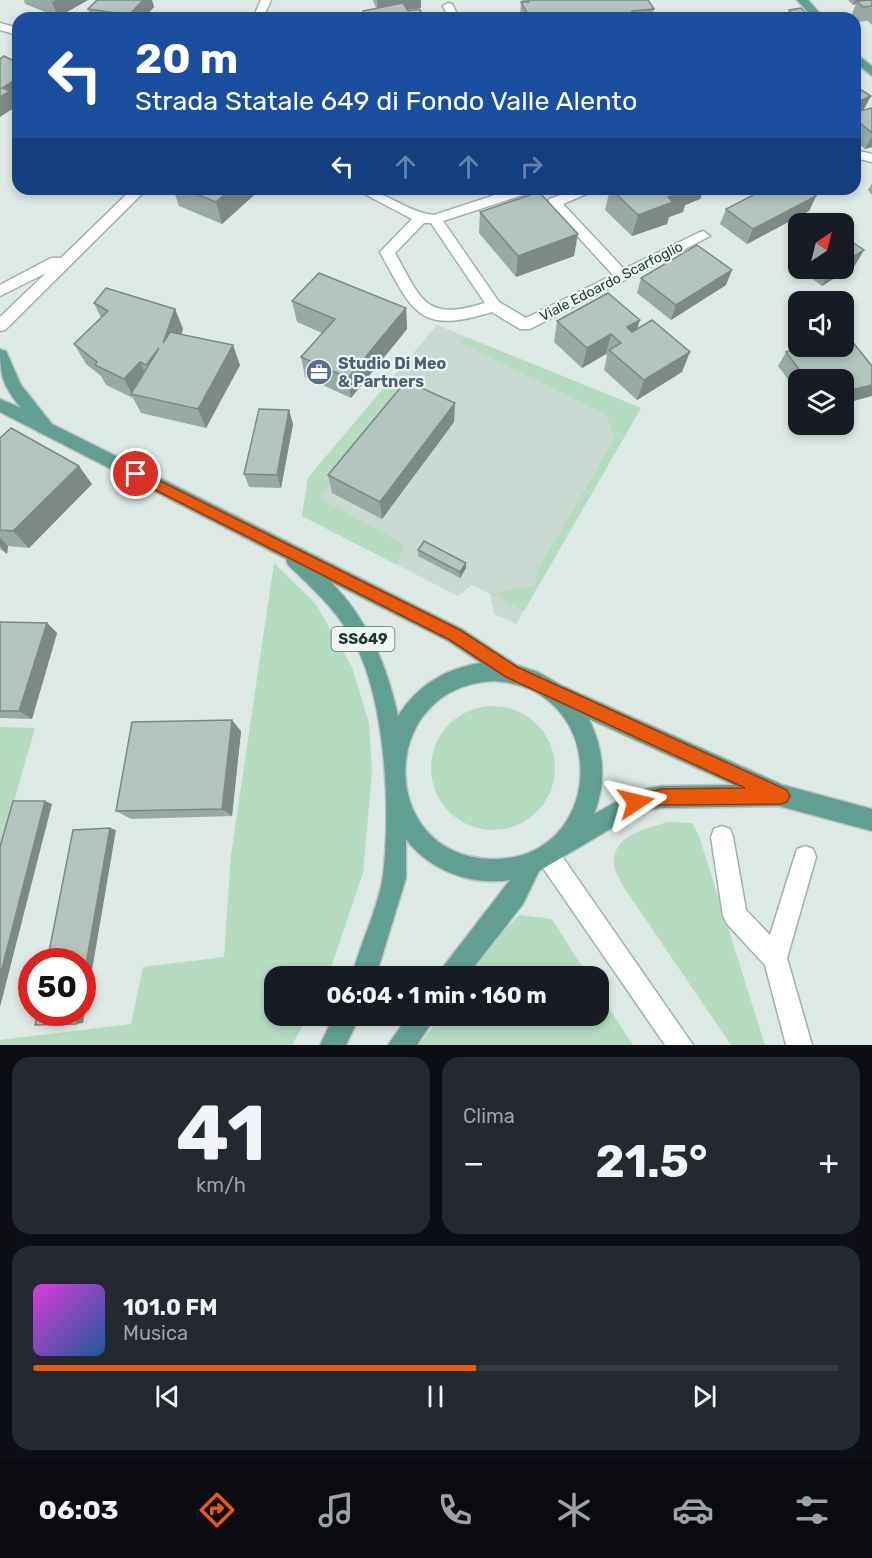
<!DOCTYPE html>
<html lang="it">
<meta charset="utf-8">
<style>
body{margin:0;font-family:Rubik,sans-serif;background:#242831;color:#f1f3f6;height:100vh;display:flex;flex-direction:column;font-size:22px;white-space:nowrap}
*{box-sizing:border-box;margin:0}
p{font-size:20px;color:#9ea1a6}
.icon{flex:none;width:33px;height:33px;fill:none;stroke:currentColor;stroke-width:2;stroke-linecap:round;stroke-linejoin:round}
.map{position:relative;height:1045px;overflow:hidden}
.sheet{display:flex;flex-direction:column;gap:12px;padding:12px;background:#0d0f14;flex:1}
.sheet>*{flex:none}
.guide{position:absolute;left:12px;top:12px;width:849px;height:183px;border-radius:18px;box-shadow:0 3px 9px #0003;background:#1a4fa0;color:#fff;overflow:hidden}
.needle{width:39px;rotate:35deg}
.tools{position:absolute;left:788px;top:213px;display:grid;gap:12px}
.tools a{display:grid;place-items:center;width:66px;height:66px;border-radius:12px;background:#171b24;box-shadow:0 3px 9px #0003;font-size:30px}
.speed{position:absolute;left:18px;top:948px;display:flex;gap:12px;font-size:30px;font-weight:700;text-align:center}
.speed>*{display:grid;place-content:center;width:78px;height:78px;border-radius:50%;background:#171b24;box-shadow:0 3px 9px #0003;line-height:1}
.speed .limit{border:9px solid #d22;background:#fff;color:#111}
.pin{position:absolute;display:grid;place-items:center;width:51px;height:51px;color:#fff;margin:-26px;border:3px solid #fff;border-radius:50%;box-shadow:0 2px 6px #0007}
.me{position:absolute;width:66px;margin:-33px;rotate:80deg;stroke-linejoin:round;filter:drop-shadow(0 0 4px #0008)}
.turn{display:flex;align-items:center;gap:21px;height:126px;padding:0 24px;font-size:27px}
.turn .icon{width:78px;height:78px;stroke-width:2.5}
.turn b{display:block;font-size:42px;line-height:51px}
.lanes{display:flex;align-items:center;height:57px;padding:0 24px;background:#0003;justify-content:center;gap:30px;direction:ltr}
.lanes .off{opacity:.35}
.big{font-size:45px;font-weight:700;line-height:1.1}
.sheet .tile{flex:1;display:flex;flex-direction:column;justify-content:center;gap:9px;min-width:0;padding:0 21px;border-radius:18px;background:#242831}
.sheet .dial{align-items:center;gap:0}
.dial b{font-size:78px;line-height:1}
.song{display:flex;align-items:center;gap:18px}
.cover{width:72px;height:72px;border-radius:9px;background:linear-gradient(135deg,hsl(300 70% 55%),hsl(210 70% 35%))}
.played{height:6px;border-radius:3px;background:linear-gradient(90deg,#ea580c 55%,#363941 55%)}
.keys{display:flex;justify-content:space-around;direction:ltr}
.heat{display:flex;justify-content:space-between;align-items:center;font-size:33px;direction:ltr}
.sheet .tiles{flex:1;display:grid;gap:12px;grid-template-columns:1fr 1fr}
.tile:last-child{grid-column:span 2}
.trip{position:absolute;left:264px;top:966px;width:345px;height:60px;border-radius:18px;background:#171b24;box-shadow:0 3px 9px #0003;font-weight:700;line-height:60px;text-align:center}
.menu{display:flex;height:96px;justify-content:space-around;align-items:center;background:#090b0e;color:#9ea1a6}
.menu .icon{width:42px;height:42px}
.menu .current{color:#ea580c}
.menu b{font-size:27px;color:#f1f3f6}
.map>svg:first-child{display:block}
</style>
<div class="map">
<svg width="872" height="1045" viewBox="0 0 872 1045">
<rect width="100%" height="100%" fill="#dde9e4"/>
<path fill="#cbd9d3" d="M 437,325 L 641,408 L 516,624 L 494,614 L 490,594 L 472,585 L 458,596 L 302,516 L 308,478 Z"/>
<g fill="#b5dbc1">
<path d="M 466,337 L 641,408 L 524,611 L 490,594 L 535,585 L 538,570 L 615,438 L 606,415 L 461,343 Z"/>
<path d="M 387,384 L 405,393 L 320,498 L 404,544 L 397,565 L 302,516 L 308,478 Z"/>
<path d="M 274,563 L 315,603 L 352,667 L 369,723 L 372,772 L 363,873 L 328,976 L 274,976 L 274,1016 L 308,1016 L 292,1045 L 0,1045 L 0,1040 L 131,1024 L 143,967 L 224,957 L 231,855 Z"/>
<circle cx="493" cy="768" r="62"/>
<path d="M 0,727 L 35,728 L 0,850 Z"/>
<path d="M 668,822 L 692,823 L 699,836 L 765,1045 L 731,1045 L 623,886 C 619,877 612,868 614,858 C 618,833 648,828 668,822 Z"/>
<path d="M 519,915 L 552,919 L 588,976 L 470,976 L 500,935 Z"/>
<path d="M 599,993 L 633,1045 L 419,1045 L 441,1016 L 598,1016 Z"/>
</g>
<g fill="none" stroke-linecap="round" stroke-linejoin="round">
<defs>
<g id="minor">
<path d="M 261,0 L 271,0 L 263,18 L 253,18 Z"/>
<path d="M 448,3 L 452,4 L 459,18 L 449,18 L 443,6 Z"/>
<path d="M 0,23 L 18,28 L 18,35 L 0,30 Z"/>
<path d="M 855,150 L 872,154 L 872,162 L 855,158 Z"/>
<path d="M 132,189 L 147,189 L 5,330 L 0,331 L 0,317 L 46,273 L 0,296 L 0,285 L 51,258 L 61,258 Z"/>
<path d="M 355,189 C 386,189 405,212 434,215 L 513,189 L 534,189 L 532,192 L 443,221 L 499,302 L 526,318 L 613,275 L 549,205 L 549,199 L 578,189 L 598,189 L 563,204 L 624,269 L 698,233 L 703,231 L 710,236 L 530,329 L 520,329 L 492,312 C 418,335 413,312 380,252 L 412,219 ZM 424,223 L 431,223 L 485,303 C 424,322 422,300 395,253 Z"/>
<path d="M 722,826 L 730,829 L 733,837 L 746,910 L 770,935 L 797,849 L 805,846 L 813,849 L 816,857 L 787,958 L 812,1045 L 786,1045 L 765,965 L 727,924 L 723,916 L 711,837 L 714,829 Z"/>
<path d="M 549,846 L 557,849 L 693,1045 L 665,1045 L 541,865 L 538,857 L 541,849 Z"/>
</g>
<g id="major">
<path d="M 797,0 L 808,0 L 824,18 L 813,18 Z"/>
<path d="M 855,53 L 872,66 L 872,76 L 855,62 Z"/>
<path d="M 0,349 L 6,351 L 21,385 L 52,424 L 462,629 L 517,665 L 538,672 L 561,685 L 783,785 L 872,809 L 872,831 L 779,806 L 661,808 L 639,812 L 539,871 L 523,904 L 467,976 L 440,976 L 443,967 L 510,880 C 472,886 430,871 406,839 L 406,878 L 376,976 L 352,976 C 360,943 378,910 383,876 C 391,808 386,692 349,633 C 333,607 310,586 288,565 L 286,559 L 0,412 L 0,399 L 21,408 C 4,387 0,377 0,349 ZM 331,582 L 448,641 L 481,663 C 446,668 417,686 398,716 C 387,665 368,620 331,582 ZM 493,681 C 613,687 607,862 491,859 C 377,856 376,687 493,681 ZM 589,719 L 734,785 L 661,786 L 636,791 L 594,814 C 607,781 604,750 589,719 Z"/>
<path d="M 334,1016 L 360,1016 L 346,1045 L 320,1045 Z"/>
<path d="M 408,1016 L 436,1016 L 417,1045 L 388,1045 Z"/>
</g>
</defs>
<use href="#minor" stroke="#a0b0ab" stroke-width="3"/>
<use href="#major" stroke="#bcc3c2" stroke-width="3"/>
<use href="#minor" fill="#fff" fill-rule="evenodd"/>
<use href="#major" fill="#619f92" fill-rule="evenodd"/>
</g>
<g fill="#99a9a3">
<path d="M 24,0 L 88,0 L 58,17 L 25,4 Z"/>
<path d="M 97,0 L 152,0 L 154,7 L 144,18 L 91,18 L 88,9 Z"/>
<path d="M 373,0 L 421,0 L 421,8 L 408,10 L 426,18 L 363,18 L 363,11 L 376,8 Z"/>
<path d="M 522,0 L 648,0 L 654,9 L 652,18 L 520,18 L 521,2 L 522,2 Z"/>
<path d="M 848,0 L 872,0 L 872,25 L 868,21 L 856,22 L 855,18 L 852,18 L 851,16 L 856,4 L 853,5 Z"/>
<path d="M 789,10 L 810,18 L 787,17 Z"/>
<path d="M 855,86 L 864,110 L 872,108 L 872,147 L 865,149 L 855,141 Z"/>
<path d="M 872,183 L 872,195 L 868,190 Z"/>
<path d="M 173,189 L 253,189 L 253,190 L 254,195 L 222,224 L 179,206 Z"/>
<path d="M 610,189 L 704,189 L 700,199 L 685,205 L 683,212 L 669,217 L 667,224 L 632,236 L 605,210 Z"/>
<path d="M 816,196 L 809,211 L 747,244 L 720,224 L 726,209 Z"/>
<path d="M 480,212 L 574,256 L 516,277 L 479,233 Z"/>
<path d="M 798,245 L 798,268 L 843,268 L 864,250 L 855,265 L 822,286 L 788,261 L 795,246 Z"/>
<path d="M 641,278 L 726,285 L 671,320 L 637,293 Z"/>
<path d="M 292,301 L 406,308 L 407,329 L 351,398 L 305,377 L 301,357 L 322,333 L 297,322 Z"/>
<path d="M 94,303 L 175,309 L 183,329 L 182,334 L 240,365 L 206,428 L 141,413 L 133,398 L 106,385 L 101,376 L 86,364 L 74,344 L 101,318 Z"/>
<path d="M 640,320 L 637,329 L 682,372 L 637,400 L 604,370 L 607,356 L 606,354 L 582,368 L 554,342 L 557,321 Z"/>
<path d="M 786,352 L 843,380 L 798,380 L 798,393 L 778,366 Z"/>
<path d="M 454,422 L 382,519 L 332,493 L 328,475 Z"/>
<path d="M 293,424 L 281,488 L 249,487 L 244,474 Z"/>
<path d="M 0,438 L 92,484 L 29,548 L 8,546 L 7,554 L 0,549 Z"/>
<path d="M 418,550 L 466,563 L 466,568 L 460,578 L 418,556 Z"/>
<path d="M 0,622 L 47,623 L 57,633 L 32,719 L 0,718 Z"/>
<path d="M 241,731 L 232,816 L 131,819 L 116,811 Z"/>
</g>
<g fill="#7d8984">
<path d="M 56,0 L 88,0 L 58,17 L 52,2 Z"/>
<path d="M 143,0 L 152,0 L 154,7 L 144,18 L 130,18 L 129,15 Z"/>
<path d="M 377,0 L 421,0 L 421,8 L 378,13 Z"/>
<path d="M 855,0 L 872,0 L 857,1 L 856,4 L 853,5 Z"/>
<path d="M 632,11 L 630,18 L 608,18 Z"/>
<path d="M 18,78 L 18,98 L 14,100 L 17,106 L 0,117 L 0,97 L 2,88 Z"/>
<path d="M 871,96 L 863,111 L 855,115 L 855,103 Z"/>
<path d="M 872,136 L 872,147 L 865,149 Z"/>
<path d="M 231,189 L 253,189 L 253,190 L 254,195 L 222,224 L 216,202 Z"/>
<path d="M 684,189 L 704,189 L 700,199 L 685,205 L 683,212 L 669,217 L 667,224 L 632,236 L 638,215 Z"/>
<path d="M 816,196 L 809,211 L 747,244 L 753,229 Z"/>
<path d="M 578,234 L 574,256 L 516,277 L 518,256 Z"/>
<path d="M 864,250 L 855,265 L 822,286 L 830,271 L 834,268 L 843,268 L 843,263 Z"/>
<path d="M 732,270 L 726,285 L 671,320 L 676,305 Z"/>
<path d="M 406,308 L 407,329 L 351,398 L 348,378 Z"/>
<path d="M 175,309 L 183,329 L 172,363 L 163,343 Z"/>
<path d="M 640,320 L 633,340 L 627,327 Z"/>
<path d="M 611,334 L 606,354 L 582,368 L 587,348 Z"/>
<path d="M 233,345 L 240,365 L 206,428 L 198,409 Z"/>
<path d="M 690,352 L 682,372 L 637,400 L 644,380 Z"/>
<path d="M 140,362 L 150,382 L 132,394 L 124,379 Z"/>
<path d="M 872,385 L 872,396 L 843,404 L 843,392 Z"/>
<path d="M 455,403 L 454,422 L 382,519 L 380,502 Z"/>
<path d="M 289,410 L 293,424 L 281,488 L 277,475 Z"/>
<path d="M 79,466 L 92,484 L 29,548 L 13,531 Z"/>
<path d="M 0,538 L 8,546 L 7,554 L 0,546 Z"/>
<path d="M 466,563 L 466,568 L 460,578 L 460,572 Z"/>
<path d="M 47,623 L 57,633 L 32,719 L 19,711 Z"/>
<path d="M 232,720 L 241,731 L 232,816 L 222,809 Z"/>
<path d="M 45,801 L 52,804 L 0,1007 L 0,976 Z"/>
<path d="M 110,828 L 116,830 L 83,1023 L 76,1024 L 78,1012 L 82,1012 L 82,987 Z"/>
</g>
<g fill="#b2c4bd" stroke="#7d8984" stroke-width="1.5">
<path d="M 97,0 L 143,0 L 129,15 L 88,9 Z"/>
<path d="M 528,0 L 648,0 L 654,9 L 632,11 L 629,16 L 608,18 L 530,18 L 521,2 L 529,2 Z"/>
<path d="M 872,0 L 872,6 L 863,7 L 857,1 Z"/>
<path d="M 403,3 L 408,11 L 419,9 L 426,18 L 367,18 L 363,11 Z"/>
<path d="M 801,8 L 810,18 L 780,18 L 795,16 L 789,10 Z"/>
<path d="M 4,56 L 18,63 L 18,78 L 2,88 L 10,91 L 0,97 L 0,59 Z"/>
<path d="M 855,86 L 871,96 L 855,103 Z"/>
<path d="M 872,108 L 872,133 L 855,119 L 855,112 Z"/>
<path d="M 183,189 L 231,189 L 216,202 Z"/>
<path d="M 611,189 L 689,189 L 690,190 L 668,197 L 673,202 L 638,215 Z"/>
<path d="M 765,189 L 807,189 L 816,196 L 753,229 L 726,209 Z"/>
<path d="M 539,192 L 578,234 L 518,256 L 480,212 Z"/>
<path d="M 843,236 L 864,250 L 843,263 Z"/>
<path d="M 697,245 L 732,270 L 676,305 L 641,278 Z"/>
<path d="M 319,273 L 406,308 L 348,378 L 301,357 L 335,319 L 292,301 Z"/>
<path d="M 106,288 L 175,309 L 163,343 L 170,332 L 233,345 L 198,409 L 131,394 L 159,348 L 146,365 L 140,362 L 124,379 L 95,365 L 97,362 L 74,344 L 108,311 L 94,303 Z"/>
<path d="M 608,293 L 640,320 L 627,327 L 632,332 L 652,320 L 690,352 L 644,380 L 609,350 L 621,343 L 611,334 L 587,348 L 557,321 Z"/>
<path d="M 847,335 L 872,366 L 872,385 L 843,392 L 843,380 L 807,380 L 786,352 L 805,346 L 843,346 L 843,336 Z"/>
<path d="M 406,381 L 455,403 L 380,502 L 328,475 Z"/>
<path d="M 259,409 L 289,410 L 277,475 L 244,474 Z"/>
<path d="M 11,428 L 79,466 L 13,531 L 0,530 L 0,438 Z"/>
<path d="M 424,541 L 466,563 L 460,572 L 418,550 Z"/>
<path d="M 0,622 L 47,623 L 19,711 L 0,711 Z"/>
<path d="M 232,720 L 222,809 L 116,811 L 132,722 Z"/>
<path d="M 13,801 L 45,801 L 0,976 L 0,847 Z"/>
<path d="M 110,828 L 82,987 L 82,962 L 47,962 L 73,830 Z"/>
<path d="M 38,1012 L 78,1012 L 76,1024 L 35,1025 Z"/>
</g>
<path fill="#ea580c" stroke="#983908" stroke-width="1.5" d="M 136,469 L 460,630 L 517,667 L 787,790 L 790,796 L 787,802 L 781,804 L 661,805 L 636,811 L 630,808 L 628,802 L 630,797 L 661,789 L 745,788 L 506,677 L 450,640 L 132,478 L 132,471 Z"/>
<defs>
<symbol id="office-disc" viewBox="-11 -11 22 22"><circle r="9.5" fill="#5c6f8a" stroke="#edf6f2"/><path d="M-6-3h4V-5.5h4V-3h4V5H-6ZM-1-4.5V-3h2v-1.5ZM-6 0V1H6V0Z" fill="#fff"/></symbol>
</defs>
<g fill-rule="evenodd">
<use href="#office-disc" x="304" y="357" width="30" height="30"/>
</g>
<g text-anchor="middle" stroke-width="4.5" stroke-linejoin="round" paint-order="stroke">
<g font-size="14" fill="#1f3832" stroke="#edf6f2">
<text transform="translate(611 281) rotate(-27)" y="5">Viale Edoardo Scarfoglio</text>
</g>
<rect fill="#edf6f2" stroke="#5d716c" stroke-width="1.5" x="331.5" y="627" width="63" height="24" rx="4.5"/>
<g font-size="15" font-weight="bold" fill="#1f3832">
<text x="363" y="644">SS649</text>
</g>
<g font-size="16" font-weight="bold" fill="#4e5e75" stroke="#edf6f2" text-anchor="start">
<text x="338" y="369">Studio Di Meo<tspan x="338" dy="18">&amp; Partners</tspan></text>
</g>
</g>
</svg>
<div class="tools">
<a><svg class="needle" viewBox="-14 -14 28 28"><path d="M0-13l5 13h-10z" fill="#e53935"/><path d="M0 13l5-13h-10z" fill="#9ea1a6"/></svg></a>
<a><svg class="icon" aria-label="sound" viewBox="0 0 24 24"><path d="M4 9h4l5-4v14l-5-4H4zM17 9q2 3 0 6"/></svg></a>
<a><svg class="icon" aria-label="layers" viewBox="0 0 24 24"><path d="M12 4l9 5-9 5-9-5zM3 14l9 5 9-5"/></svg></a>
</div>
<div class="speed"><div class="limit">50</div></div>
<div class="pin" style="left:136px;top:474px;background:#d93025"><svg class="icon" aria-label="arrive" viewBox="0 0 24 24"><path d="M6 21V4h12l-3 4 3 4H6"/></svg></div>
<svg class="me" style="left:636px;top:802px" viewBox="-20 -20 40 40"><path d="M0-17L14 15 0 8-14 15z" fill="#ea580c" stroke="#fff" stroke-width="4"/></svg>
<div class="trip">06:04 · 1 min · 160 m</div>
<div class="guide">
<div class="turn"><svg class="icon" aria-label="left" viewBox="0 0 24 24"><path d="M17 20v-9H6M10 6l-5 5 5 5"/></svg><div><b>20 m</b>Strada Statale 649 di Fondo Valle Alento</div></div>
<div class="lanes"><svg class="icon" aria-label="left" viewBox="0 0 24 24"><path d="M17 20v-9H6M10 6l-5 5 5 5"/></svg><svg class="icon off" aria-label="ahead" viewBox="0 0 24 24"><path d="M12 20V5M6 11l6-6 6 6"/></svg><svg class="icon off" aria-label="ahead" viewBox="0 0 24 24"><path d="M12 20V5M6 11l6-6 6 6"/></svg><svg class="icon off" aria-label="right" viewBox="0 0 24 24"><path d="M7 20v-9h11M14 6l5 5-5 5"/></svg></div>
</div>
</div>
<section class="sheet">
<div class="tiles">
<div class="tile dial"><b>41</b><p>km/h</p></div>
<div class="tile"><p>Clima</p>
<div class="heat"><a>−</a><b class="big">21.5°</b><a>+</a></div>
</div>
<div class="tile">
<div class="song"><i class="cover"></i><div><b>101.0 FM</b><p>Musica</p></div></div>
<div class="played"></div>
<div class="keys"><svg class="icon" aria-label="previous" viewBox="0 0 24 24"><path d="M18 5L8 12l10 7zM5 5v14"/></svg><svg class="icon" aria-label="pause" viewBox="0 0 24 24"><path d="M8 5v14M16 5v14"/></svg><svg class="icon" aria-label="next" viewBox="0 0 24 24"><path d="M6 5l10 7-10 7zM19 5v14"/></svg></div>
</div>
</div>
</section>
<nav class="menu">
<b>06:03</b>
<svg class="icon current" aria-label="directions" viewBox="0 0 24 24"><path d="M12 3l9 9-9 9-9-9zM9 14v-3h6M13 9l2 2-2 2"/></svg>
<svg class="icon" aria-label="music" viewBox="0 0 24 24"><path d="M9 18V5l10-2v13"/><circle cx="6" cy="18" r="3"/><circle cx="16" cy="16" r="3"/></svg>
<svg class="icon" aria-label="phone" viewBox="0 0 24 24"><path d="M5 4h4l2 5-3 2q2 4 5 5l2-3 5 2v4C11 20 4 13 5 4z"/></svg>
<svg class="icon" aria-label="climate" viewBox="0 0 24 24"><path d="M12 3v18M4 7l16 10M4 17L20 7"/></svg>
<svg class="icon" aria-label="car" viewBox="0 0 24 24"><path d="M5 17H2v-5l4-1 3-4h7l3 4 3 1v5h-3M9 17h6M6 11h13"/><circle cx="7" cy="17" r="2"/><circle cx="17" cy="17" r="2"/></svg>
<svg class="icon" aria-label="filters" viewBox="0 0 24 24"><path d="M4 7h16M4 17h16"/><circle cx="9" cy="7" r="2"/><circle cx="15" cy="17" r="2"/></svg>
</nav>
